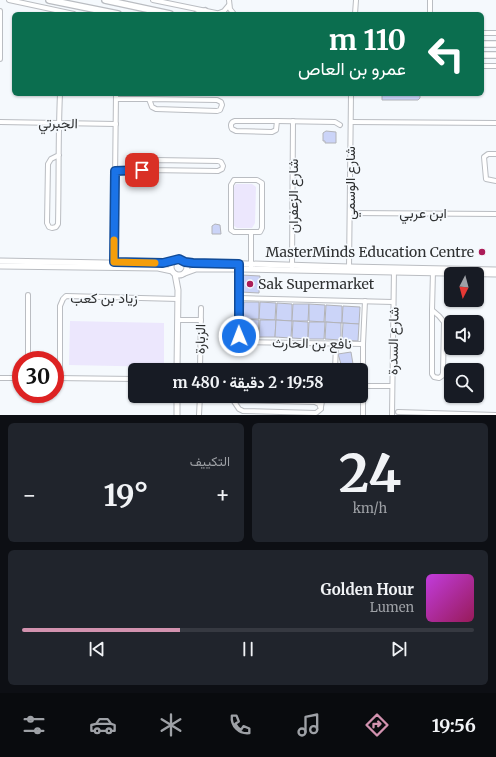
<!DOCTYPE html>
<html lang="ar">
<meta charset="utf-8">
<style>
body{margin:0;font-family:Merriweather,Vazirmatn,serif;background:#20242c;color:#f1f3f6;direction:rtl;height:100vh;display:flex;flex-direction:column;font-size:15px;white-space:nowrap}
*{box-sizing:border-box;margin:0}
p{font-size:13px;color:#9ea1a6}
.icon{flex:none;width:22px;height:22px;fill:none;stroke:currentColor;stroke-width:2;stroke-linecap:round;stroke-linejoin:round}
.map{position:relative;height:415px;overflow:hidden;direction:ltr}
.details{display:flex;flex-direction:column;gap:8px;padding:8px;background:#0d0f14;flex:1}
.details>*{flex:none}
.top-card{position:absolute;left:12px;top:12px;width:472px;height:84px;border-radius:6px;box-shadow:0 1px 3px #0004;direction:rtl;background:#0b6e4f;color:#fff;overflow:hidden}
.needle{width:26px;rotate:186deg}
.buttons{position:absolute;left:444px;top:267px;display:grid;gap:8px}
.buttons a{display:grid;place-items:center;width:40px;height:40px;border-radius:6px;background:#171b24;box-shadow:0 1px 3px #0004;font-size:20px}
.speed{position:absolute;left:12px;top:351px;display:flex;gap:8px;font-size:20px;font-weight:700;text-align:center}
.speed>*{display:grid;place-content:center;width:52px;height:52px;border-radius:50%;background:#171b24;box-shadow:0 1px 3px #0004;line-height:1}
.speed .limit{border:6px solid #d22;background:#fff;color:#111}
.pin{position:absolute;display:grid;place-items:center;width:34px;height:34px;color:#fff;margin:-17px;border-radius:8px;box-shadow:0 2px 6px #0006}
.me{position:absolute;width:44px;margin:-22px;rotate:359deg;stroke-linejoin:round;filter:drop-shadow(0 0 3px #0008)}
.turn{display:flex;align-items:center;gap:14px;height:84px;padding:0 12px;font-size:18px}
.turn .icon{width:52px;height:52px;stroke-width:2.5}
.turn b{display:block;font-size:28px;line-height:34px}
.big{font-size:30px;font-weight:700;line-height:1.1}
.details .card{flex:1;display:flex;flex-direction:column;justify-content:center;gap:6px;min-width:0;padding:0 14px;border-radius:6px;background:#20242c}
.details .dial{align-items:center;gap:0}
.dial b{font-size:52px;line-height:1}
.song{display:flex;align-items:center;gap:12px}
.cover{width:48px;height:48px;border-radius:6px;background:linear-gradient(135deg,hsl(290 70% 55%),hsl(330 70% 35%))}
.played{height:4px;border-radius:2px;background:linear-gradient(90deg,#d292af 35%,#363941 35%)}
.keys{display:flex;justify-content:space-around;direction:ltr}
.heat{display:flex;justify-content:space-between;align-items:center;font-size:22px;direction:ltr}
.details .tiles{flex:1;display:grid;gap:8px;grid-template-columns:1fr 1fr}
.card:last-child{grid-column:span 2}
.trip{position:absolute;left:128px;top:363px;width:240px;height:40px;border-radius:6px;background:#171b24;box-shadow:0 1px 3px #0004;font-weight:700;line-height:40px;text-align:center;direction:rtl}
.tab-bar{display:flex;height:64px;justify-content:space-around;align-items:center;background:#090b0e;color:#9ea1a6}
.tab-bar .icon{width:28px;height:28px}
.tab-bar .on{color:#d292af}
.tab-bar b{font-size:18px;color:#f1f3f6}
.map>svg:first-child{display:block}
</style>
<div class="map">
<svg width="496" height="415" viewBox="0 0 496 415">
<rect width="100%" height="100%" fill="#f5f9fd"/>
<g fill="#ece7fd">
<path d="M 236,184 L 252,184 L 256,187 L 255,223 L 252,228 L 237,228 L 233,225 L 234,187 Z"/>
<path d="M 70,321 L 164,323 L 164,367 L 69,365 Z"/>
</g>
<g fill="#cbd4f8" stroke="#b2b3b8">
<path d="M 382,94 L 420,94 L 420,98 L 418,100 L 382,100 Z"/>
<path d="M 326,131 L 336,132 L 336,143 L 325,143 L 325,141 L 323,141 L 323,133 Z"/>
<path d="M 215,224 L 220,225 L 221,234 L 212,234 L 212,226 Z"/>
<path d="M 241,275 L 260,276 L 259,293 L 240,292 Z"/>
<rect x="447" y="286" width="4" height="11"/>
<path d="M 244,302 L 259,302 L 259,319 L 243,319 Z"/>
<path d="M 260,302 L 276,303 L 275,320 L 259,319 Z"/>
<path d="M 277,303 L 292,304 L 292,321 L 276,320 Z"/>
<path d="M 293,304 L 309,304 L 308,321 L 292,321 Z"/>
<path d="M 309,304 L 325,305 L 324,322 L 309,321 Z"/>
<path d="M 326,305 L 342,306 L 342,323 L 325,322 Z"/>
<path d="M 343,306 L 360,307 L 359,324 L 342,323 Z"/>
<path d="M 244,319 L 259,320 L 258,337 L 243,336 Z"/>
<path d="M 260,320 L 276,320 L 275,337 L 259,337 Z"/>
<path d="M 276,320 L 292,321 L 291,338 L 275,337 Z"/>
<path d="M 293,321 L 308,322 L 308,339 L 292,338 Z"/>
<path d="M 309,322 L 325,322 L 324,339 L 308,339 Z"/>
<path d="M 326,322 L 341,323 L 341,340 L 325,339 Z"/>
<path d="M 343,323 L 359,324 L 358,341 L 342,340 Z"/>
<path d="M 351,352 L 353,364 L 344,366 L 341,364 L 338,354 Z"/>
</g>
<g fill="none" stroke-linecap="round" stroke-linejoin="round">
<defs>
<g id="minor">
<path d="M 9,0 L 74,14"/>
<path d="M 153,0 L 221,14"/>
<path d="M 229,0 L 230,9 L 234,14"/>
<path d="M 430,0 L 430,14"/>
<path d="M 0,11 L 0,59"/>
<path d="M 219,13 L 224,11 L 229,5"/>
<path d="M 355,14 L 356,0"/>
<path d="M 482,33 L 496,33"/>
<path d="M 482,66 L 496,66"/>
<path d="M 116,99 L 149,99"/>
<path d="M 149,99 L 217,100 L 221,102 L 222,105 L 220,110 L 217,111 L 156,109 L 152,107 Z"/>
<path d="M 235,121 L 277,121 L 276,130 L 272,132 L 236,131 L 232,129 C 230,125 231,122 235,121 Z"/>
<path d="M 277,121 L 335,122 L 340,125"/>
<path d="M 0,122 L 116,124"/>
<path d="M 351,122 L 496,123"/>
<path d="M 496,154 L 488,154 L 484,157 L 486,179 L 496,181"/>
<path d="M 59,155 L 51,159 L 48,164 L 47,223 L 49,227 L 52,228 L 56,227 L 58,224 C 59,180 58,137 60,94"/>
<path d="M 115,171 L 148,170 L 218,171 L 222,169 L 223,166 L 221,162 L 218,161 L 155,160 L 151,162 L 148,170"/>
<path d="M 234,180 L 257,180 L 262,183 L 262,228 L 260,232 L 234,232 L 231,230 L 231,185 Z"/>
<path d="M 350,213 L 496,214"/>
<path d="M 114,264 L 116,94"/>
<path d="M 239,264 L 238,334 L 241,339 L 246,342 L 363,344"/>
<path d="M 251,267 L 251,233"/>
<path d="M 292,267 L 293,121"/>
<path d="M 349,269 L 351,94"/>
<path d="M 239,298 L 393,302"/>
<path d="M 432,310 L 439,316 L 444,322 L 443,373 L 442,376 L 439,378 L 434,377 L 432,374 Z"/>
<path d="M 432,310 L 433,271"/>
<path d="M 178,320 L 201,320"/>
<path d="M 28,360 L 28,295"/>
<path d="M 292,366 L 335,367"/>
<path d="M 200,370 L 201,308"/>
<path d="M 335,370 L 336,344"/>
<path d="M 0,378 L 21,378"/>
<path d="M 55,378 L 135,379"/>
<path d="M 60,378 L 60,306 L 63,299 L 66,296 L 178,299"/>
<path d="M 364,386 L 392,386"/>
<path d="M 200,399 L 315,402 L 319,404 L 321,409 L 316,413 L 243,411 L 239,409 L 233,400"/>
<path d="M 321,407 L 323,396"/>
<path d="M 398,412 L 496,415"/>
<path d="M 199,415 L 200,396"/>
<path d="M 363,415 L 363,344 L 365,301"/>
<path d="M 392,415 L 394,269"/>
</g>
<g id="tertiary">
<circle cx="179" cy="267" r="8"/>
<path d="M 0,261 L 160,264 L 173,262"/>
<path d="M 185,262 L 349,267 L 496,270"/>
<path d="M 0,266 L 158,268 L 172,271"/>
<path d="M 185,273 L 196,269 L 239,269 L 496,274"/>
<path d="M 175,274 L 178,290 L 177,370"/>
<path d="M 177,415 L 177,396"/>
</g>
<g id="secondary">
<path d="M 49,0 L 118,14"/>
<path d="M 105,0 L 170,14"/>
<path d="M 197,14 L 205,11"/>
<path d="M 482,44 L 496,44"/>
<path d="M 482,55 L 496,55"/>
</g>
</defs>
<use href="#minor" stroke="#babdc2" stroke-width="6"/>
<use href="#tertiary" stroke="#babdc2" stroke-width="7"/>
<use href="#secondary" stroke="#babdc2" stroke-width="8"/>
<use href="#minor" stroke="#fff" stroke-width="4"/>
<use href="#tertiary" stroke="#fff" stroke-width="5"/>
<use href="#secondary" stroke="#fff" stroke-width="5.5"/>
</g>
<g fill="none" stroke-linecap="round" stroke-linejoin="round">
<defs>
<path id="route" d="M 142,170 L 115,171 L 114,262 L 163,263 L 179,259 L 185,262 L 193,263 L 239,264 L 239,336"/>
</defs>
<use href="#route" stroke="#114b97" stroke-width="10"/>
<use href="#route" stroke="#1a73e8" stroke-width="7"/>
<path stroke="#f59e0b" stroke-width="7" d="M 114,240 L 114,262 L 155,263"/>
</g>
<g fill="#ab1c58" stroke="#f5f9fd" stroke-width="1.5">
<circle cx="482" cy="252" r="4"/>
<circle cx="250" cy="284" r="4"/>
</g>
<g text-anchor="middle" stroke-width="3.5" stroke-linejoin="round" paint-order="stroke">
<g font-size="14" fill="#2f3132" stroke="#f5f9fd">
<text transform="translate(58 123) rotate(1)" y="5">الجبرتي</text>
<text transform="translate(350 183) rotate(-90)" y="5">شارع الوسمي</text>
<text transform="translate(293 196) rotate(-90)" y="5">شارع الزعفران</text>
<text x="423" y="218">ابن عربي</text>
<text x="104" y="303">زياد بن كعب</text>
<text transform="translate(200 339) rotate(-89)" y="5">الزبارة</text>
<text transform="translate(393 341) rotate(-89)" y="5">شارع السدرة</text>
<text transform="translate(312 343) rotate(1)" y="5">نافع بن الحارث</text>
</g>
<g font-size="14" fill="#2f3132" stroke="#f5f9fd" text-anchor="end">
<text x="474" y="257">MasterMinds Education Centre</text>
<text x="258" y="289" text-anchor="start">Sak Supermarket</text>
</g>
</g>
</svg>
<div class="buttons">
<a><svg class="needle" viewBox="-14 -14 28 28"><path d="M0-13l5 13h-10z" fill="#e53935"/><path d="M0 13l5-13h-10z" fill="#9ea1a6"/></svg></a>
<a><svg class="icon" aria-label="sound" viewBox="0 0 24 24"><path d="M4 9h4l5-4v14l-5-4H4zM17 9q2 3 0 6"/></svg></a>
<a><svg class="icon" aria-label="search" viewBox="0 0 24 24"><circle cx="10" cy="10" r="6"/><path d="M15 15l6 6"/></svg></a>
</div>
<div class="speed"><div class="limit">30</div></div>
<div class="pin" style="left:142px;top:170px;background:#d93025"><svg class="icon" aria-label="arrive" viewBox="0 0 24 24"><path d="M6 21V4h12l-3 4 3 4H6"/></svg></div>
<svg class="me" style="left:239px;top:336px" viewBox="-20 -20 40 40"><circle r="17" fill="#1a73e8" stroke="#fff" stroke-width="3"/><path d="M0-11L8 9 0 5-8 9z" fill="#fff"/></svg>
<div class="trip">19:58 · 2 دقيقة · 480 m</div>
<div class="top-card">
<div class="turn"><svg class="icon" aria-label="left" viewBox="0 0 24 24"><path d="M17 20v-9H6M10 6l-5 5 5 5"/></svg><div><b>110 m</b>عمرو بن العاص</div></div>
</div>
</div>
<section class="details">
<div class="tiles">
<div class="card dial"><b>24</b><p>km/h</p></div>
<div class="card"><p>التكييف</p>
<div class="heat"><a>−</a><b class="big">19°</b><a>+</a></div>
</div>
<div class="card">
<div class="song"><i class="cover"></i><div><b>Golden Hour</b><p>Lumen</p></div></div>
<div class="played"></div>
<div class="keys"><svg class="icon" aria-label="previous" viewBox="0 0 24 24"><path d="M18 5L8 12l10 7zM5 5v14"/></svg><svg class="icon" aria-label="pause" viewBox="0 0 24 24"><path d="M8 5v14M16 5v14"/></svg><svg class="icon" aria-label="next" viewBox="0 0 24 24"><path d="M6 5l10 7-10 7zM19 5v14"/></svg></div>
</div>
</div>
</section>
<nav class="tab-bar">
<b>19:56</b>
<svg class="icon on" aria-label="directions" viewBox="0 0 24 24"><path d="M12 3l9 9-9 9-9-9zM9 14v-3h6M13 9l2 2-2 2"/></svg>
<svg class="icon" aria-label="music" viewBox="0 0 24 24"><path d="M9 18V5l10-2v13"/><circle cx="6" cy="18" r="3"/><circle cx="16" cy="16" r="3"/></svg>
<svg class="icon" aria-label="phone" viewBox="0 0 24 24"><path d="M5 4h4l2 5-3 2q2 4 5 5l2-3 5 2v4C11 20 4 13 5 4z"/></svg>
<svg class="icon" aria-label="climate" viewBox="0 0 24 24"><path d="M12 3v18M4 7l16 10M4 17L20 7"/></svg>
<svg class="icon" aria-label="car" viewBox="0 0 24 24"><path d="M5 17H2v-5l4-1 3-4h7l3 4 3 1v5h-3M9 17h6M6 11h13"/><circle cx="7" cy="17" r="2"/><circle cx="17" cy="17" r="2"/></svg>
<svg class="icon" aria-label="filters" viewBox="0 0 24 24"><path d="M4 7h16M4 17h16"/><circle cx="9" cy="7" r="2"/><circle cx="15" cy="17" r="2"/></svg>
</nav>
